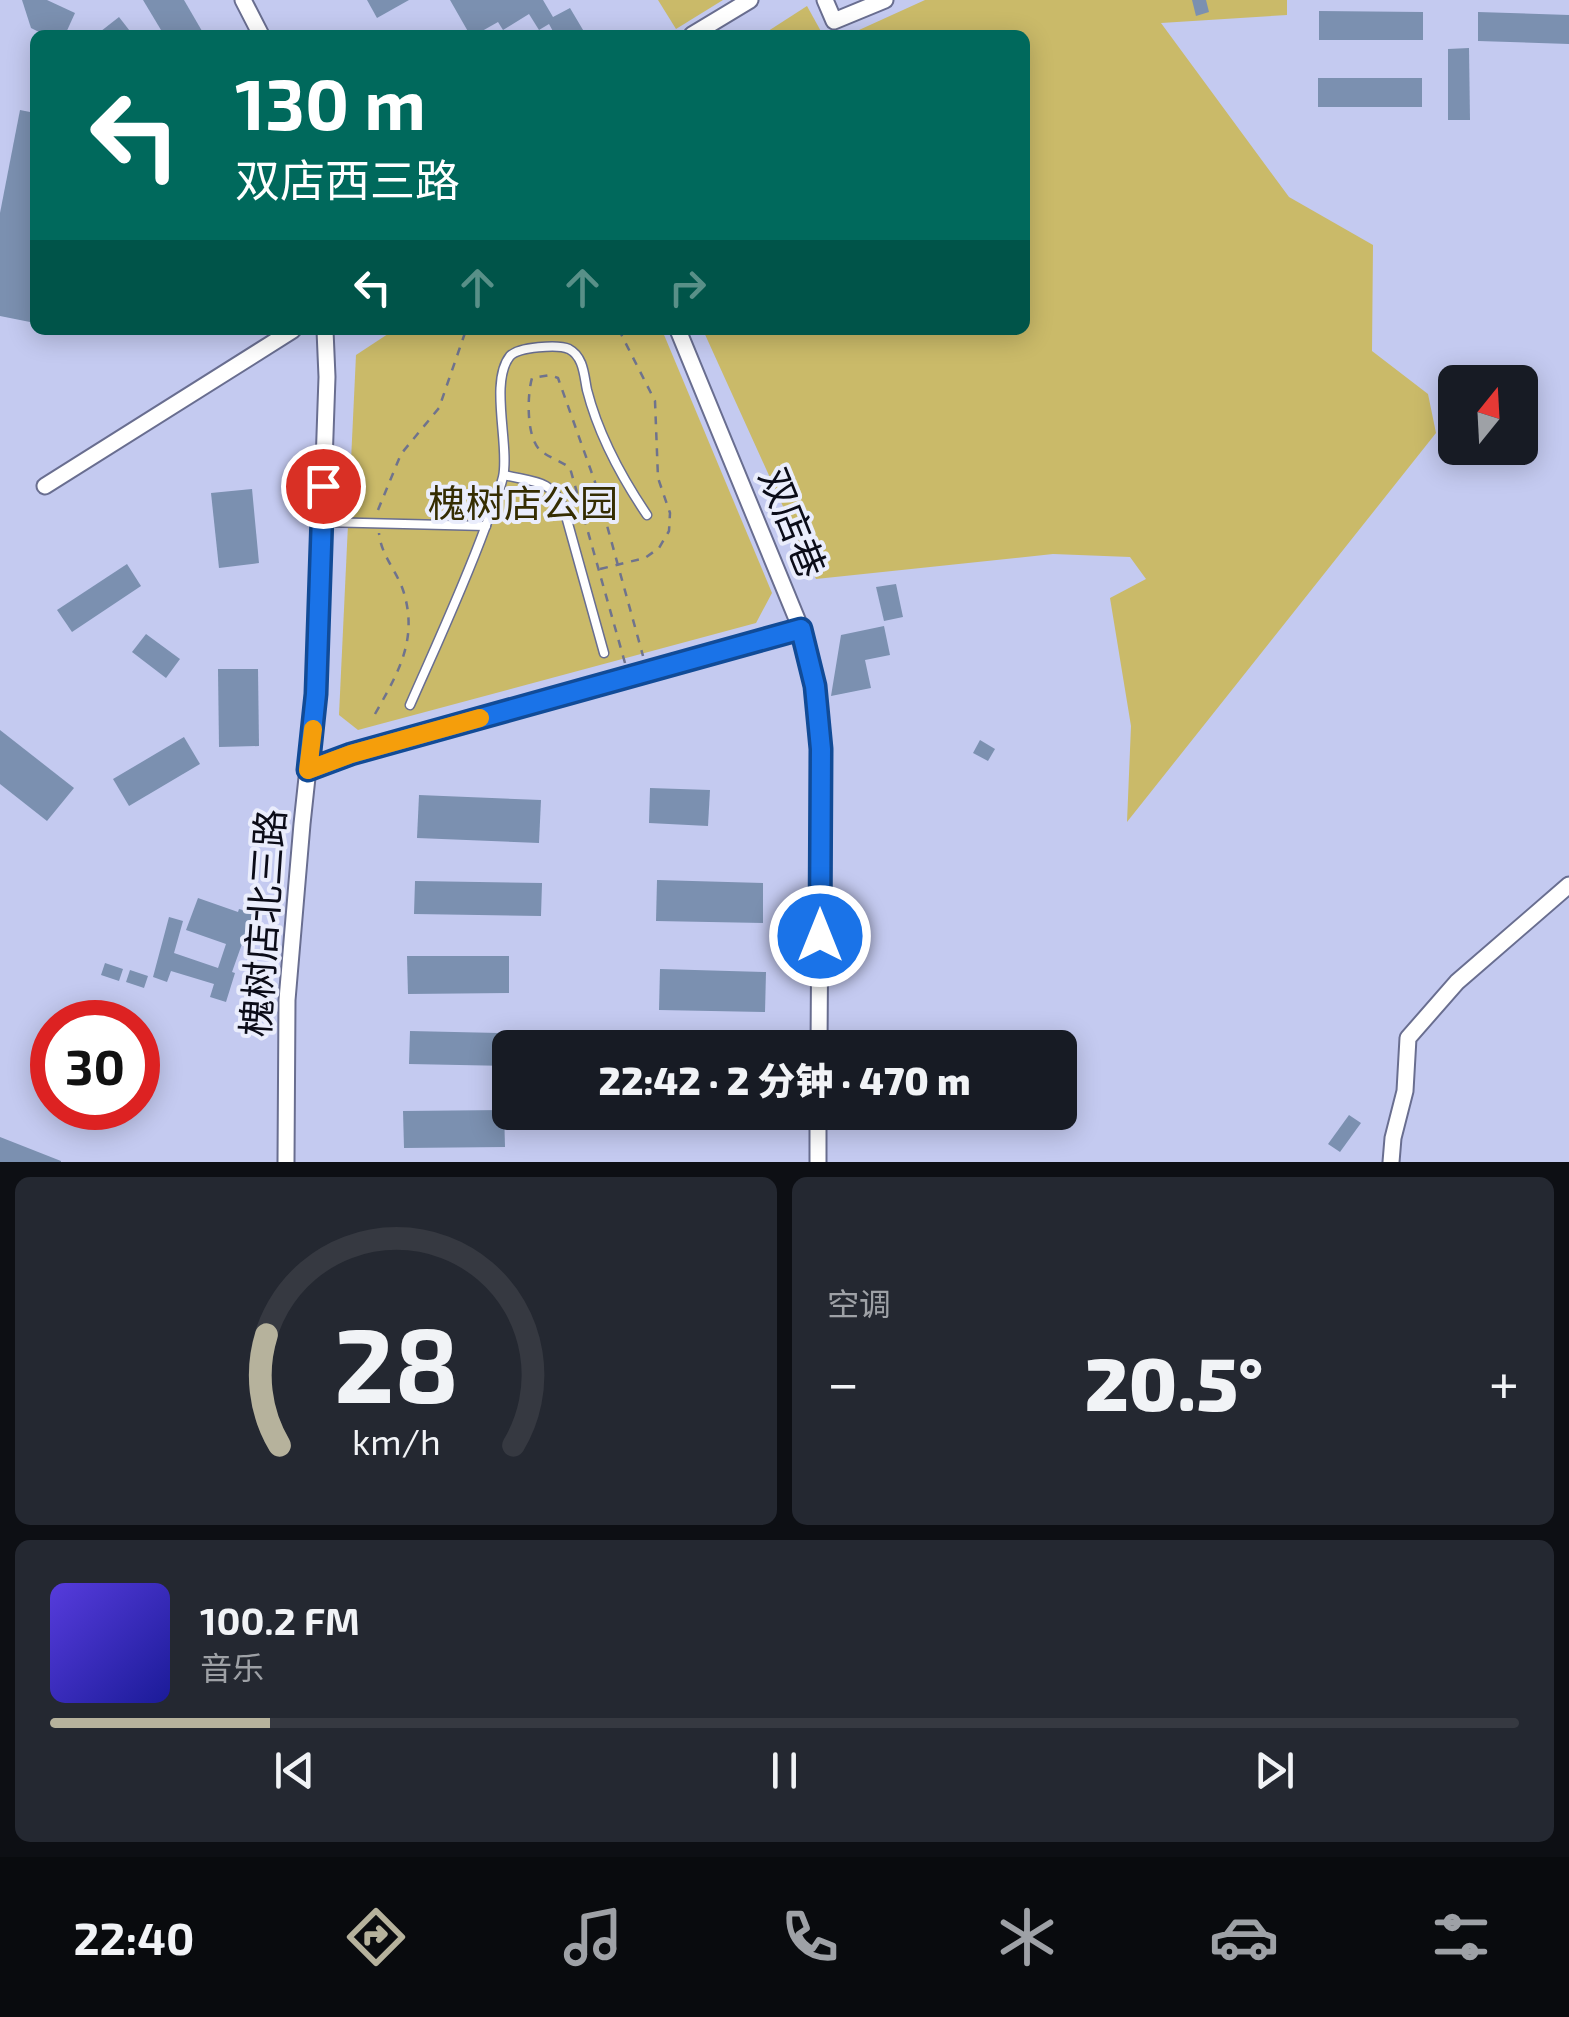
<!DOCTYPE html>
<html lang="zh">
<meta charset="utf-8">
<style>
body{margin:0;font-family:"Exo 2","Noto Sans SC",sans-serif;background:#242831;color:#f1f3f6;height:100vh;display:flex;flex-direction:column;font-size:38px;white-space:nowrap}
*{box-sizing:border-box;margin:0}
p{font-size:32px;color:#9ea1a6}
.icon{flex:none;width:55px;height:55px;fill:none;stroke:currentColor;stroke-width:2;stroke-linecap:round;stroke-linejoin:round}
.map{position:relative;height:1162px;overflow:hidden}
.side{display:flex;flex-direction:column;gap:15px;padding:15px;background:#0d0f14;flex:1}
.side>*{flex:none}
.hud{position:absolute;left:30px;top:30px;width:1000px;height:305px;border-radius:15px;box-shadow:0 5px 25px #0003;background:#00695c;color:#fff;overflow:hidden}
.needle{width:65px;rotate:18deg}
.fabs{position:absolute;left:1438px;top:365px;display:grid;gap:20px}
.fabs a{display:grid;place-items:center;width:100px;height:100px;border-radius:15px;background:#171b24;box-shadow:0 5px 25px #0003;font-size:50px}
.speed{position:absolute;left:30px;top:1000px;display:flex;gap:20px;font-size:50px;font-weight:700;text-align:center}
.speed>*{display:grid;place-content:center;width:130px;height:130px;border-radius:50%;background:#171b24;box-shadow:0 5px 25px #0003;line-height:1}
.speed .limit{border:15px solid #d22;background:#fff;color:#111}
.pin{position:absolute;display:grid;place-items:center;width:85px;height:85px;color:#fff;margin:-42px;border:5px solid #fff;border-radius:50%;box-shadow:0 2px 10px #0007}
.me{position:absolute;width:110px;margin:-55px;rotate:0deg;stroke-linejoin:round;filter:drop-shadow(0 0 8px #0008)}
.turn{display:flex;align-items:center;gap:35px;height:210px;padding:0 40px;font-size:45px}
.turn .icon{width:130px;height:130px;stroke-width:2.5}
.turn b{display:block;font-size:70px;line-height:85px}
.lanes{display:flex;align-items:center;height:95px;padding:0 40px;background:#0003;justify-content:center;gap:50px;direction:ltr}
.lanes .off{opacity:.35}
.big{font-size:75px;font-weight:800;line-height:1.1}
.side .card{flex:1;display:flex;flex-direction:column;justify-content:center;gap:15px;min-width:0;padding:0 35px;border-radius:15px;background:#242831}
.side .dial{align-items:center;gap:0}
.dial svg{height:260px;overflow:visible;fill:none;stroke:#363941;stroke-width:7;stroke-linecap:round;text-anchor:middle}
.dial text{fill:#f1f3f6;stroke:none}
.song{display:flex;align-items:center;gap:30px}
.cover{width:120px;height:120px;border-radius:15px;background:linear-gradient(135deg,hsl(250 70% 55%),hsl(240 70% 35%))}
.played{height:10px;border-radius:5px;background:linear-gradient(90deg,#b6b29c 15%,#363941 15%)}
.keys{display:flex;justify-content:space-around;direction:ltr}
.heat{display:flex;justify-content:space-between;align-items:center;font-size:55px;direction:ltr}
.side .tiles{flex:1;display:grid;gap:15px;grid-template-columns:1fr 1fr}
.card:last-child{grid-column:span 2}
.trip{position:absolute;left:492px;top:1030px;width:585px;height:100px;border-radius:15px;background:#171b24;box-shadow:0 5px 25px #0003;font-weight:800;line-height:100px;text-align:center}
.tab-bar{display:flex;height:160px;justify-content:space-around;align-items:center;background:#090b0e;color:#9ea1a6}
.tab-bar .icon{width:70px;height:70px}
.tab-bar .active{color:#b6b29c}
.tab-bar b{font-size:45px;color:#f1f3f6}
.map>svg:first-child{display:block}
</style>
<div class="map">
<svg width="1569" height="1162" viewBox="0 0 1569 1162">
<rect width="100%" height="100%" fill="#c4caf0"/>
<g fill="#caba69">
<path d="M 658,0 L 723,0 L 676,29 Z"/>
<path d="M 925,0 L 1287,0 L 1287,15 L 1161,23 L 1289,197 L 1373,245 L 1372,351 L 1428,394 L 1436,433 L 1127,822 L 1131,726 L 1110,598 L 1146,579 L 1130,557 L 1053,554 L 816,579 L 703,330 L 1025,330 L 1025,35 L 848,35 Z"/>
<path d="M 807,6 L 823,35 L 762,35 Z"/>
<path d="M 394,330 L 662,330 L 772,593 L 756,623 L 358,730 L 339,715 L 356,355 Z"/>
</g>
<g fill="#7b90b0">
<path d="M 22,0 L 47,0 L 75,13 L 65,35 L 45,35 L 31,28 Z"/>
<path d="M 143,0 L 184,0 L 202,31 L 194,35 L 164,35 Z"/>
<path d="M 367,0 L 409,0 L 377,18 Z"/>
<path d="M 450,0 L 543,0 L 553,17 L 570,8 L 586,35 L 555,35 L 549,24 L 539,30 L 529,14 L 503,30 L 498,22 L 475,35 L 470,35 Z"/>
<path d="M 1192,0 L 1206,0 L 1209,12 L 1196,16 Z"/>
<path d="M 1319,11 L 1423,12 L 1423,40 L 1319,40 Z"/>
<path d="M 1478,12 L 1569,15 L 1569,44 L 1478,41 Z"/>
<path d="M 119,17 L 133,35 L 96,35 Z"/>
<path d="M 1469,48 L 1470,120 L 1448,120 L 1448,49 Z"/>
<rect x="1318" y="78" width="104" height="29"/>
<path d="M 20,110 L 35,113 L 35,323 L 0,316 L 0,213 Z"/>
<path d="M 252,489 L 259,563 L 219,568 L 211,493 Z"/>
<path d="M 127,564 L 141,586 L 72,632 L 57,610 Z"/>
<path d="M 896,584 L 903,617 L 884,621 L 876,587 Z"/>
<path d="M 884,626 L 890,655 L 865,660 L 871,688 L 831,696 L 841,635 Z"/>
<path d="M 146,634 L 180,659 L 166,678 L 132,652 Z"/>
<path d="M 218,669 L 258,669 L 259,746 L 219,747 Z"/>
<path d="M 0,730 L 74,788 L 47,821 L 0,784 Z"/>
<path d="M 184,737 L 200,764 L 129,806 L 113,779 Z"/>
<path d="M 980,740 L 995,749 L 988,761 L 973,753 Z"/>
<path d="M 650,788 L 710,790 L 708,826 L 649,823 Z"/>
<path d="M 419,795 L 541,800 L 539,843 L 417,838 Z"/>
<path d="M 657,880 L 763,883 L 763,923 L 656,921 Z"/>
<path d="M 415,881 L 542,883 L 541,916 L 414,914 Z"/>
<path d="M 198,898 L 238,912 L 239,909 L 253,913 L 232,972 L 235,973 L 226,1002 L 210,997 L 214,984 L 171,971 L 167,982 L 153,977 L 169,917 L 183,921 L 174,953 L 218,968 L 226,944 L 186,930 Z"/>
<path d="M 407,956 L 509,956 L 509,993 L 408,994 Z"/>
<path d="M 105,963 L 123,969 L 119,981 L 101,975 Z"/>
<path d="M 660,969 L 766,972 L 765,1012 L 659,1010 Z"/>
<path d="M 130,970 L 148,976 L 144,988 L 126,982 Z"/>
<path d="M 410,1031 L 537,1034 L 537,1048 L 510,1048 L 510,1066 L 409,1064 Z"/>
<path d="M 504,1110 L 505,1147 L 404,1148 L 403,1111 Z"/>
<path d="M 1349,1115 L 1361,1123 L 1340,1152 L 1328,1144 Z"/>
<path d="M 0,1137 L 61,1161 L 61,1162 L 0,1162 Z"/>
</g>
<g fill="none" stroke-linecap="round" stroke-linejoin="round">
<defs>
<g id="lane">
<path d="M 504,475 C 533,482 552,479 564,509 L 604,653"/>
<path d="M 322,522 L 486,526"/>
<path d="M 410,705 C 436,646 463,588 485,528 C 491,511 499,494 503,477 C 510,446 489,382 510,356 C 518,347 558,344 569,349 C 584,357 584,376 587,390 C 598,433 622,478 647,515"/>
</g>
<g id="street">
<path d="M 243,0 L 261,35"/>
<path d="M 825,0 L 834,21 L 885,0"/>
<path d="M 692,35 L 750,0"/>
<path d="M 678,330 L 801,629 L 815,685 L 821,749 L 819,1048"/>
<path d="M 45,486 L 293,330"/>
<path d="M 309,770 L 351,754 L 801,629"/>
<path d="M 286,1162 L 287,1000 L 302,824 L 316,694 L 327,377 L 325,330"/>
<path d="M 818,1162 L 818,1112"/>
<path d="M 1391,1162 L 1393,1138 L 1405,1091 L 1408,1038 L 1457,982 L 1569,885"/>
</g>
</defs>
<use href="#lane" stroke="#696e90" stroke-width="11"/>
<use href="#street" stroke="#696e90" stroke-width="19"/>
<g stroke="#6f738d" stroke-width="2.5" stroke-dasharray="8 8" stroke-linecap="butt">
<path d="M 378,510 L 401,454 L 439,408 L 466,330"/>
<path d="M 600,569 L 645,558 L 659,548 L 669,531 L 670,513 L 658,478 L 655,401 L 619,330"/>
<path d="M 625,663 L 570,468 C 561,461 550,458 541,451 C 526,439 527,395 532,378 L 550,375 L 558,378 L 595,482 L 643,656"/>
<path d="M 375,714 C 398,673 419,639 403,590 C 396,570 381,555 379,533"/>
</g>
<use href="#lane" stroke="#fff" stroke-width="8"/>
<use href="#street" stroke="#fff" stroke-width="15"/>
</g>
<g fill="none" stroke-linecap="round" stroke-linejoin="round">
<defs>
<path id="route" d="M 323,486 L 316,694 L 308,770 L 351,754 L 801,629 L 815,686 L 821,749 L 820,936"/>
</defs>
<use href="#route" stroke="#114b97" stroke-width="25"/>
<use href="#route" stroke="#1a73e8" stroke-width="18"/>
<path stroke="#f59e0b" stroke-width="18" d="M 313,729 L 308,770 L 351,754 L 480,718"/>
</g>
<g text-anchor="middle" stroke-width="8" stroke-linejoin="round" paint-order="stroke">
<g font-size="38" fill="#352d02" stroke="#eaedfc">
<text x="523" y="517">槐树店公园</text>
</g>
<g font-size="38" fill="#0b0c18" stroke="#eaedfc">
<text transform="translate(792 523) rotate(68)" y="13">双店巷</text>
<text transform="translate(264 923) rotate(-86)" y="13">槐树店北三路</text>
</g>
</g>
</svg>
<div class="fabs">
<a><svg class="needle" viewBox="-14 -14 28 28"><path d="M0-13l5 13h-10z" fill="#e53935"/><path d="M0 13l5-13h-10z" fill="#9ea1a6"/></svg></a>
</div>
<div class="speed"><div class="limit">30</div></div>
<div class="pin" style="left:323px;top:486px;background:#d93025"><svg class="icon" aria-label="arrive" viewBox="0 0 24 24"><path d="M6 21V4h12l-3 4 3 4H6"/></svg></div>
<svg class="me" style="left:820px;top:936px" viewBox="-20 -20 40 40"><circle r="17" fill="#1a73e8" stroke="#fff" stroke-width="3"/><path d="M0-11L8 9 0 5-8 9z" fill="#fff"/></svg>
<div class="trip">22:42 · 2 分钟 · 470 m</div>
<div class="hud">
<div class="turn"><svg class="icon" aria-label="left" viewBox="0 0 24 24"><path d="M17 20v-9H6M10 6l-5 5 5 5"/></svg><div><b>130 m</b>双店西三路</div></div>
<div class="lanes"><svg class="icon" aria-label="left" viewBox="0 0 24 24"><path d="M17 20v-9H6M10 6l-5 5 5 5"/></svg><svg class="icon off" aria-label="ahead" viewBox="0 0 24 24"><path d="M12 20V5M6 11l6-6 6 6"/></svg><svg class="icon off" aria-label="ahead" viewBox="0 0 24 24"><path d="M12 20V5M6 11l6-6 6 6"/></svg><svg class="icon off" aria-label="right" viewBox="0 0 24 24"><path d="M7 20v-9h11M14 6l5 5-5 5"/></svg></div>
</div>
</div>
<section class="side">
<div class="tiles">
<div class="card dial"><svg viewBox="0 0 100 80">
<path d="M14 69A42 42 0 1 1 86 69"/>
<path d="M14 69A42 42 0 0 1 10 35" stroke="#b6b29c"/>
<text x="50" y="56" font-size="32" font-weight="700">28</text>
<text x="50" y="72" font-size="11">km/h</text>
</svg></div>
<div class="card"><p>空调</p>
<div class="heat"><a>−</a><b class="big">20.5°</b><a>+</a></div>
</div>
<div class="card">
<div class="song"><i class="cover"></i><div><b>100.2 FM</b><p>音乐</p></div></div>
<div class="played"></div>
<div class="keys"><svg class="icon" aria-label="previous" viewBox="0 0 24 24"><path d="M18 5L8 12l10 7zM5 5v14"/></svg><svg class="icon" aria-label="pause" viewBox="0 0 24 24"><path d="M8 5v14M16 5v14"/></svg><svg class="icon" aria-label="next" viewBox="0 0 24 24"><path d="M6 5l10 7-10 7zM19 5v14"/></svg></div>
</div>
</div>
</section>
<nav class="tab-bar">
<b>22:40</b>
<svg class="icon active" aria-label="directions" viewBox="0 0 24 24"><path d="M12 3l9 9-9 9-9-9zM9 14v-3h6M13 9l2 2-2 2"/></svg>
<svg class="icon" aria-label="music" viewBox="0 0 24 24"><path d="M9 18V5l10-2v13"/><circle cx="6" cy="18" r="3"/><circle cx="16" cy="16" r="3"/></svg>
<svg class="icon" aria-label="phone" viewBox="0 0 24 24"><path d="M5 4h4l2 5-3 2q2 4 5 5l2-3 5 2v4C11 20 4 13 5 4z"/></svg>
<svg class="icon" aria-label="climate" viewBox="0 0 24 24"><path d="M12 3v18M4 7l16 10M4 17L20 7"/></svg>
<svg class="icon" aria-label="car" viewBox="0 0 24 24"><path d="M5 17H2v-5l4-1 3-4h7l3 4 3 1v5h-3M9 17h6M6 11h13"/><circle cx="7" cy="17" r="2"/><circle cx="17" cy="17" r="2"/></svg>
<svg class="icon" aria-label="filters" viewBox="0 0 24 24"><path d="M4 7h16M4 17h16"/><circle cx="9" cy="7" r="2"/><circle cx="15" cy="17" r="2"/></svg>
</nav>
